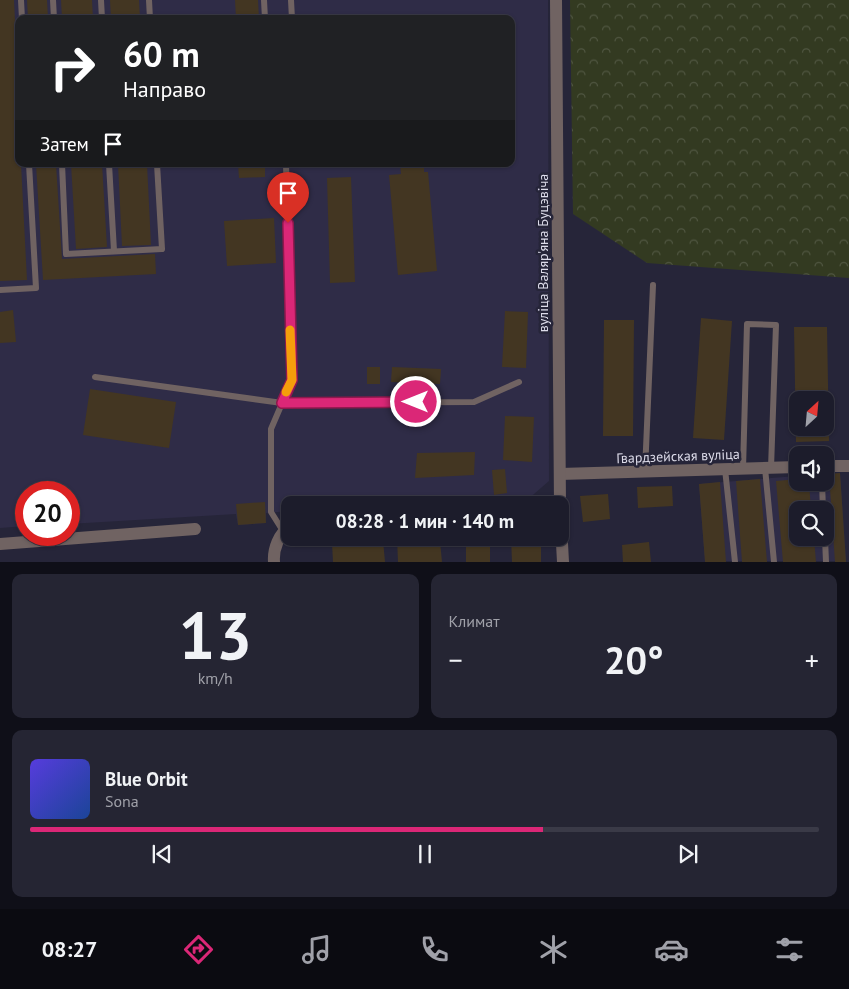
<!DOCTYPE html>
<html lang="ru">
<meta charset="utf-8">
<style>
body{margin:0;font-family:"PT Sans",sans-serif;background:#252533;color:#f1f3f6;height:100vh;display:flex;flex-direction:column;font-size:19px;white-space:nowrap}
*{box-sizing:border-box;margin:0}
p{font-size:16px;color:#a0a1a9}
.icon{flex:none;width:28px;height:28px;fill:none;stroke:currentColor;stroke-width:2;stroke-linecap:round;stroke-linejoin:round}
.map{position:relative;height:562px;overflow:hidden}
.details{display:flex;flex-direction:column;gap:12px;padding:12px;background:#0f0f18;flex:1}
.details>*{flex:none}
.hud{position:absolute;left:15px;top:15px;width:500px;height:152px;border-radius:10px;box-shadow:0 1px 4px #0004,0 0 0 1px #3a3a47;background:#202124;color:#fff;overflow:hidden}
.needle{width:32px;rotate:26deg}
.fabs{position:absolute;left:789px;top:391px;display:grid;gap:10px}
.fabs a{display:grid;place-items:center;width:45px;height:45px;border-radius:10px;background:#1c1c2b;box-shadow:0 1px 4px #0004,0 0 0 1px #3a3a47;font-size:25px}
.speed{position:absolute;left:15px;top:481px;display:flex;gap:10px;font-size:25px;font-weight:700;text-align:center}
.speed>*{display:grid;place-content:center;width:65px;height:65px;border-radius:50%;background:#1c1c2b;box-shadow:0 1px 4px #0004,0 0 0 1px #3a3a47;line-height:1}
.speed .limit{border:8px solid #d22;background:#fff;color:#111}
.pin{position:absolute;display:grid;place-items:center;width:42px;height:42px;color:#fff;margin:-51px -21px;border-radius:50% 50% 50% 0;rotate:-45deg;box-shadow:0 0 5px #0007}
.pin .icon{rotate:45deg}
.me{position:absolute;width:55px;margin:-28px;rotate:270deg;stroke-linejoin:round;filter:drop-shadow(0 0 4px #0008)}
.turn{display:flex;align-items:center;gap:18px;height:105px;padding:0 25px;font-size:22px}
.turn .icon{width:65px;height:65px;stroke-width:2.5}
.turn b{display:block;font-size:35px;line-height:42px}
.then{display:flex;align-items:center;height:48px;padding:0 25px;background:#0003;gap:10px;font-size:19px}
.big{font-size:38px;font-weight:600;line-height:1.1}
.details .card{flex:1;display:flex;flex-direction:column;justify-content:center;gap:8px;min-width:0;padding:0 18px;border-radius:10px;background:#252533}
.details .dial{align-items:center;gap:0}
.dial b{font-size:65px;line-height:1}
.song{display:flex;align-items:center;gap:15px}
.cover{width:60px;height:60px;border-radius:8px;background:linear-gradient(135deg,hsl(250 70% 55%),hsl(220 70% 35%))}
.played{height:5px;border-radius:2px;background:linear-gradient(90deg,#db2777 65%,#3a3a47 65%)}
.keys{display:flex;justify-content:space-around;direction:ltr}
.heat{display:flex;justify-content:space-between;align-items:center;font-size:28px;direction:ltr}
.details .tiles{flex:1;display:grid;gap:12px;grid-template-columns:1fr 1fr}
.card:last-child{grid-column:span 2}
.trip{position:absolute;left:281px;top:496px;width:288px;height:50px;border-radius:10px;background:#1c1c2b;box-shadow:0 1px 4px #0004,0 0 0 1px #3a3a47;font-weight:600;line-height:50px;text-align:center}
.dock{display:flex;height:80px;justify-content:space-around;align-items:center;background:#0b0b11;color:#a0a1a9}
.dock .icon{width:35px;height:35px}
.dock .active{color:#db2777}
.dock b{font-size:22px;color:#f1f3f6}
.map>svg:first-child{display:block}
</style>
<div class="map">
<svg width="849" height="562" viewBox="0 0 849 562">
<defs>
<pattern id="forest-crowns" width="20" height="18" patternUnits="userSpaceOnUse" patternTransform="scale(1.25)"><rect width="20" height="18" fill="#333a21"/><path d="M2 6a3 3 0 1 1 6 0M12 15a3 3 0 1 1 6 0" fill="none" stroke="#505641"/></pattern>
</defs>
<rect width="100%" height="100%" fill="#262539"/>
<g fill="#2f2c47" fill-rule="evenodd">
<path d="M 0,0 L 548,0 L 549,481 L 527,500 L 421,505 L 290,505 L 290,511 L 266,513 L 266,523 L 238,525 L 236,514 L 69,524 L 69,492 L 26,492 L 26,526 L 0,528 ZM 19,19 L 511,19 L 511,164 L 19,164 Z"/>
<path d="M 840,473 L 846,561 L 705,561 L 699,484 L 797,476 L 798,482 L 825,482 L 825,474 ZM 798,510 L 825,510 L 825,538 L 798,538 Z"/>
</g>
<path fill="url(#forest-crowns)" d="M 570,0 L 849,0 L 849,278 L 647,263 L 573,214 Z"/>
<g fill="#433622" fill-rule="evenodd">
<path d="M 0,0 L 14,0 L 19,107 L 19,164 L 21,164 L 27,280 L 0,281 Z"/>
<path d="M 27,0 L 47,0 L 48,19 L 28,19 Z"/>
<path d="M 61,0 L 92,0 L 93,19 L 62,19 Z"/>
<path d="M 110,0 L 139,0 L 140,19 L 111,19 Z"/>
<path d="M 235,0 L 258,0 L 259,19 L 236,19 Z"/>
<path d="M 36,164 L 56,164 L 62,259 L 155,254 L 156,274 L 43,280 Z"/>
<path d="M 71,164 L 102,164 L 107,247 L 76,249 Z"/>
<path d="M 118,164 L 147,164 L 151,245 L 122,246 Z"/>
<path d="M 238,164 L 265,164 L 265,177 L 239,178 Z"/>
<path d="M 400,164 L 424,164 L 424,172 L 428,172 L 437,271 L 398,275 L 389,175 L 401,174 Z"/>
<path d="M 351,177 L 355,282 L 330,283 L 327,178 Z"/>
<path d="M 274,218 L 276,263 L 227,266 L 224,221 Z"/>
<path d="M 13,310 L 16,342 L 0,343 L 0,312 Z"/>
<path d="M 505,311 L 528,312 L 526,368 L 502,367 Z"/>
<path d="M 701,318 L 732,321 L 724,440 L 693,438 Z"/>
<path d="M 604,320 L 634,320 L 633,436 L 603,436 Z"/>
<path d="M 794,327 L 827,327 L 829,441 L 796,442 ZM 798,400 L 825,400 L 825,428 L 798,428 Z"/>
<rect x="367" y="367" width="13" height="17"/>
<path d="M 392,367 L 441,369 L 440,384 L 391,382 Z"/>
<path d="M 90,389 L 176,402 L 169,448 L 83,435 Z"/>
<path d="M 505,416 L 534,417 L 532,462 L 503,460 Z"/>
<path d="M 475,452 L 474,475 L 415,478 L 417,453 Z"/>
<path d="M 505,469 L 507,493 L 494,495 L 492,470 Z"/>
<path d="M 840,473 L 846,562 L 835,562 L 829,474 Z"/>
<path d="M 760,479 L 767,562 L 742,562 L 736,481 Z"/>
<path d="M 798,479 L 798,482 L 809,482 L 811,510 L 798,510 L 798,538 L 814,538 L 816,562 L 783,562 L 776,481 Z"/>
<path d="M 720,482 L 726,562 L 705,562 L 699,484 Z"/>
<path d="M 672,486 L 673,506 L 638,508 L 637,487 Z"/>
<path d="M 608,494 L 610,519 L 583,522 L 580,496 Z"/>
<path d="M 265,502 L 266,523 L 238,525 L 236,504 Z"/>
<path d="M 397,538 L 425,538 L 425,542 L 440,541 L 442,562 L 398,562 Z"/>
<rect x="466" y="538" width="24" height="24"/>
<path d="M 511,538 L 541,538 L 541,562 L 512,562 Z"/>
<path d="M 383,540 L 385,562 L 333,562 L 332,543 Z"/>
<path d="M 649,542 L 651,562 L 623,562 L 622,545 Z"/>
</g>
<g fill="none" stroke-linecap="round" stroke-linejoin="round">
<g stroke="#706362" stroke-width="6">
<path d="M 21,0 L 22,19"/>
<path d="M 53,0 L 54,19"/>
<path d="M 101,0 L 102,19"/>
<path d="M 149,0 L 150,19"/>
<path d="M 264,0 L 265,19"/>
<path d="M 291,0 L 292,19"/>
<path d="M 62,164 L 66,254 L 162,249 L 157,164"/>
<path d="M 109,164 L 114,251"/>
<path d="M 0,290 L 36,288 L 29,164"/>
<path d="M 95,377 L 282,403 L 474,402 L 519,382"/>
<path d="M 765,468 L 774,562"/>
<path d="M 725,469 L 735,562"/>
<path d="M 743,469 L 747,324 L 776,325 L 771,468"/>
<path d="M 645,472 L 653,285"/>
<path d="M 822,482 L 823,510"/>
<path d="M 283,531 L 271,512 L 271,429 L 292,380 L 286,164"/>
<path d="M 825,538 L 826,562"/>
</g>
<g stroke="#706362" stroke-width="12">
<path d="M 825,466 L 849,466"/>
<path d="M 560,474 L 798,467"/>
<path d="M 560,506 L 563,562"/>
<path d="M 0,544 L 195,529"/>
</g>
<g stroke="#706362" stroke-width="12">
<path d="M 554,505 L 560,505 L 556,0"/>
<path d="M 274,562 C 273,549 279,533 290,527"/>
</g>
</g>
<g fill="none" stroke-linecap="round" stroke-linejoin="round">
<defs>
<path id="route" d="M 288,223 L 292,380 L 282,403 L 416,402"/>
</defs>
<use href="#route" stroke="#8e194d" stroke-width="12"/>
<use href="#route" stroke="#db2777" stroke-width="9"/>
<path stroke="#f59e0b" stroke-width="9" d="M 286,392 L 292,380 L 290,330"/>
</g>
<g text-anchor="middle" stroke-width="5" stroke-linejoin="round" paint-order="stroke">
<g font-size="14" fill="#dddcea" stroke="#262539">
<text transform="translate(543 253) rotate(-90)" y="5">вуліца Валяр'яна Буцэвіча</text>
<text transform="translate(678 456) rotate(-2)" y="5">Гвардзейская вуліца</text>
</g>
</g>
</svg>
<div class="fabs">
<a><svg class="needle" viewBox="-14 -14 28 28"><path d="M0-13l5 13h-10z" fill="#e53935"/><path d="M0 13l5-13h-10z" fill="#a0a1a9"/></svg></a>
<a><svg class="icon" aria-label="sound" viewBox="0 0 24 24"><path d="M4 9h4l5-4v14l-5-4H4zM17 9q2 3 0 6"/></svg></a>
<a><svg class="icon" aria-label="search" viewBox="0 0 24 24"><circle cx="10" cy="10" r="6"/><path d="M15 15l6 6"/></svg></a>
</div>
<div class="speed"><div class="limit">20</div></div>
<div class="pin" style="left:288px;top:223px;background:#d93025"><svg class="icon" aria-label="arrive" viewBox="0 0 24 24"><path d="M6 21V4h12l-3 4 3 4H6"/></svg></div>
<svg class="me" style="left:416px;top:402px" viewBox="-20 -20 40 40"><circle r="17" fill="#db2777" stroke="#fff" stroke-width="3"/><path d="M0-11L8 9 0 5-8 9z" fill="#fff"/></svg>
<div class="trip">08:28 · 1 мин · 140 m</div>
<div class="hud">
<div class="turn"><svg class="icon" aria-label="right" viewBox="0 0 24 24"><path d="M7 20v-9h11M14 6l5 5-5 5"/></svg><div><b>60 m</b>Направо</div></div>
<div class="then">Затем<svg class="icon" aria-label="arrive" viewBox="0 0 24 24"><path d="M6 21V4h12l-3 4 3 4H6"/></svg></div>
</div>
</div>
<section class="details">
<div class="tiles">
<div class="card dial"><b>13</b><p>km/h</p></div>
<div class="card"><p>Климат</p>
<div class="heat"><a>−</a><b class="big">20°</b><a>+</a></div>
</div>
<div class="card">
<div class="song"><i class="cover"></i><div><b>Blue Orbit</b><p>Sona</p></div></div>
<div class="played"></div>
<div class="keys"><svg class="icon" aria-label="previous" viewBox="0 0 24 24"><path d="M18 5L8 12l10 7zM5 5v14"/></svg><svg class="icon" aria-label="pause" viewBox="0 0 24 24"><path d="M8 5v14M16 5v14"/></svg><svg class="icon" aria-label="next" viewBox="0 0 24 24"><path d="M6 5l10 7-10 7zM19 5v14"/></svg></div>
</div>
</div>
</section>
<nav class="dock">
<b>08:27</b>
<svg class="icon active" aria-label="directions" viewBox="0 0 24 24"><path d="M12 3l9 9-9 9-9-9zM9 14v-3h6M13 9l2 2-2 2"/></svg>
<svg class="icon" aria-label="music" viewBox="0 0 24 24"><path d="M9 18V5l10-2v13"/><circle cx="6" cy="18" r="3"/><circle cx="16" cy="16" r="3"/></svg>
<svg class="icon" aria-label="phone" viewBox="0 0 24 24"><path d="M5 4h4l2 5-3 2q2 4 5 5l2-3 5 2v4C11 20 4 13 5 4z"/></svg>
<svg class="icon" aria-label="climate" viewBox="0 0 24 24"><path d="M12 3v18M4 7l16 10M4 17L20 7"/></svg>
<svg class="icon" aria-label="car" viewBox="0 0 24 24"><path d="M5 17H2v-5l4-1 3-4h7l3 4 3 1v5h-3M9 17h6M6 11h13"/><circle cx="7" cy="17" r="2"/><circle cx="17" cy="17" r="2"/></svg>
<svg class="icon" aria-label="filters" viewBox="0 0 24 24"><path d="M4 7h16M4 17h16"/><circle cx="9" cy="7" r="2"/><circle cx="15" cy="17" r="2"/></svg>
</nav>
